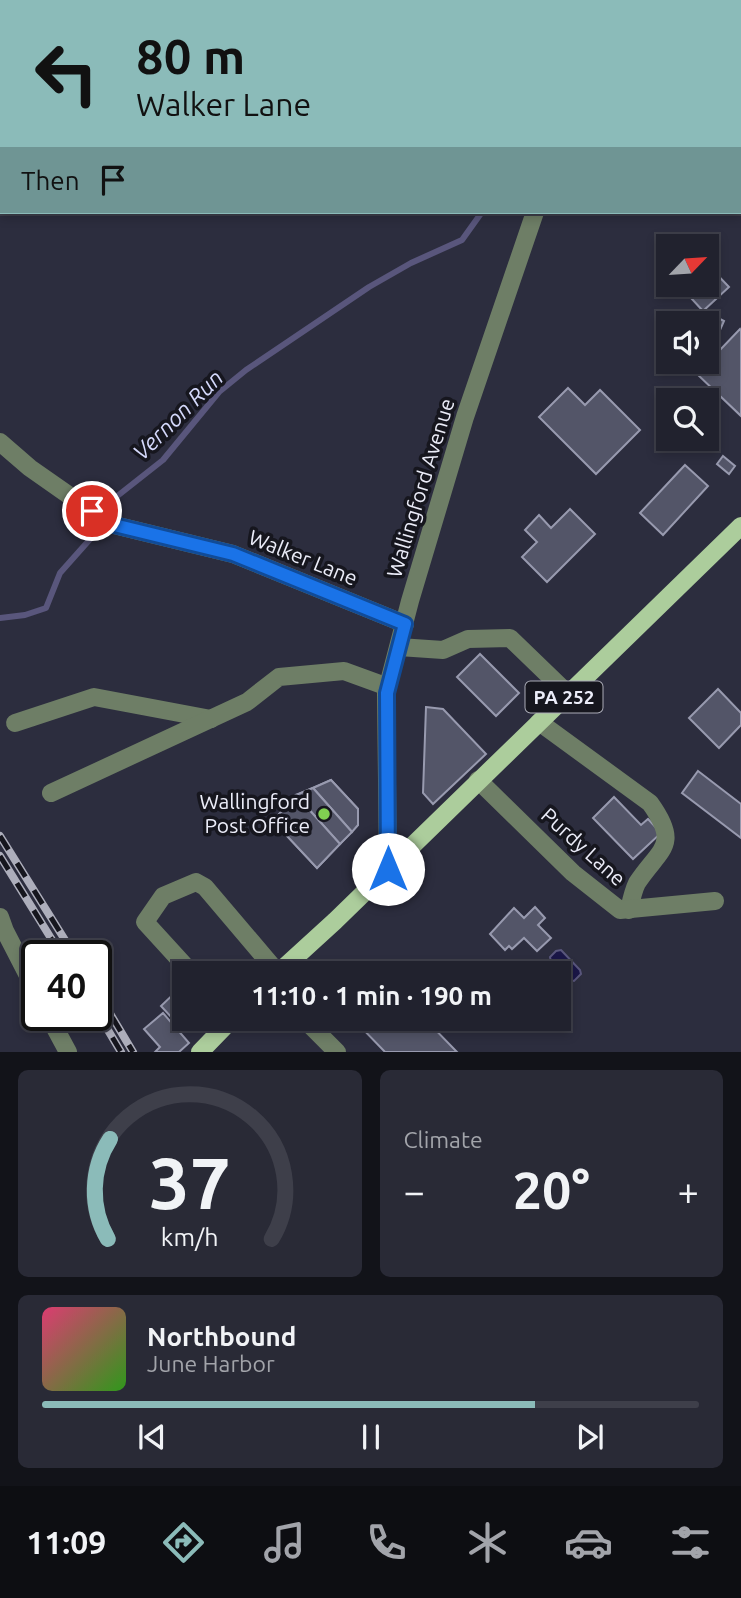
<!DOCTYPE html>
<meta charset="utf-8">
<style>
body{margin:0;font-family:Ubuntu,sans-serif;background:#292a36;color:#f1f3f6;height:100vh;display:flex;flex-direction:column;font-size:26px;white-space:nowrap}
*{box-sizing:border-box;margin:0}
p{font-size:23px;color:#a2a4aa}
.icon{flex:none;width:38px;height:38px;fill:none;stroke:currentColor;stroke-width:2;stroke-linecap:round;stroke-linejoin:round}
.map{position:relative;height:1052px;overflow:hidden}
.side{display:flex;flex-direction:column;gap:18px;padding:18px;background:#121319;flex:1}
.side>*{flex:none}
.hud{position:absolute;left:0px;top:0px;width:742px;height:214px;box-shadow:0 4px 10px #0003,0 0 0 2px #3e3f4a;background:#8bbbb9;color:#111;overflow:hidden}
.needle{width:46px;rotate:65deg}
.fabs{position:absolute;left:656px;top:234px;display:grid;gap:14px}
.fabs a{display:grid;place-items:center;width:63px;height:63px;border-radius:0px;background:#21222e;box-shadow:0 4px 10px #0003,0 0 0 2px #3e3f4a;font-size:35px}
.speed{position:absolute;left:21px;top:940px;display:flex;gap:14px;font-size:35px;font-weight:700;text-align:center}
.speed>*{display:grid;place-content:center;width:91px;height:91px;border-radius:50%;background:#21222e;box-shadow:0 4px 10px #0003,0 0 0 2px #3e3f4a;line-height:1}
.speed .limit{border:4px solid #111;border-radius:10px;background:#fff;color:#111}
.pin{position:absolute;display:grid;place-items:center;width:60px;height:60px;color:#fff;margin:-30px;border:4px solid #fff;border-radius:50%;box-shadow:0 2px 7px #0007}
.me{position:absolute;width:77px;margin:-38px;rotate:0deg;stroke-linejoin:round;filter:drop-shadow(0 0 5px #0008)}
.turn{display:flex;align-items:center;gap:24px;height:147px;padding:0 21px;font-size:32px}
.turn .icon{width:91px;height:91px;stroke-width:2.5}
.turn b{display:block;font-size:49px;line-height:60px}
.then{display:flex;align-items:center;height:66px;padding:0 21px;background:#0003;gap:14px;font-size:26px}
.big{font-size:52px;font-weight:700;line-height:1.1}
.side .widget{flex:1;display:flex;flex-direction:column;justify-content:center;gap:10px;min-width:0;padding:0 24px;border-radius:10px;background:#292a36}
.side .dial{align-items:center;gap:0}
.dial svg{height:182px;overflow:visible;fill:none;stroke:#3e3f4a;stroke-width:7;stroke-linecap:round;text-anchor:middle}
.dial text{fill:#f1f3f6;stroke:none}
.song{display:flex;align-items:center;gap:21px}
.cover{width:84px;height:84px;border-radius:10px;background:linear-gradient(135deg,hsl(340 70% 55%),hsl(110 70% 35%))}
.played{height:7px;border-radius:4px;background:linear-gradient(90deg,#8bbbb9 75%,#3e3f4a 75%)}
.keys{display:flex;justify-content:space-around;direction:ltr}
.heat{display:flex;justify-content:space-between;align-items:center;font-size:38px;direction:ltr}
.side .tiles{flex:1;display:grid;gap:18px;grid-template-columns:1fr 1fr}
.widget:last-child{grid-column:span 2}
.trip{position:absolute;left:172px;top:961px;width:399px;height:70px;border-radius:0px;background:#21222e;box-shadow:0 4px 10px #0003,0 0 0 2px #3e3f4a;font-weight:700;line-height:70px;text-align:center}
.menu{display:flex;height:112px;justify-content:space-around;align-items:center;background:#0d0e12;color:#a2a4aa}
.menu .icon{width:49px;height:49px}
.menu .active{color:#8bbbb9}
.menu b{font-size:32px;color:#f1f3f6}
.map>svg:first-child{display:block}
</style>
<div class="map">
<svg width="741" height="1052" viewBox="0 0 741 1052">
<rect width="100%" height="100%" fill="#2c2d3e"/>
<path fill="#1a1647" stroke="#59567c" stroke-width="2" d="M 561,950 L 580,970 L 581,974 L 574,981 L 570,980 L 551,962 L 550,957 L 556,951 Z"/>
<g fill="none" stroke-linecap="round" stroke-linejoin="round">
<g stroke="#59567c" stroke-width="6">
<path d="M 696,2 L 697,0"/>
<path d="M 0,618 L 25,615 L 46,608 L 60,573 L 92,537 L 111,501 L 163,460 L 219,392 L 246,370 L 369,287 L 411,263 L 462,240 L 482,212"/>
</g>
</g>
<g fill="#535568" stroke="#989aaf" stroke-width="2">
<path d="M 707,264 L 729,287 L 703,311 L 679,285 L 707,285 Z"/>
<path d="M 712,315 L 724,321 L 717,337 L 707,332 L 707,325 Z"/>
<path d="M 740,329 L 741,331 L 741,416 L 697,374 Z"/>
<path d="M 568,388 L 585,405 L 600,390 L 640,430 L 596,474 L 539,417 Z"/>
<path d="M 723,456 L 735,466 L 729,474 L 717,464 Z"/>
<path d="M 685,465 L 708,486 L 663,535 L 640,513 Z"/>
<path d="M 570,509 L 595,534 L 547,582 L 522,557 L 537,542 L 525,530 L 539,515 L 551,528 Z"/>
<path d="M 480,654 L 519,693 L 496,716 L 457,677 Z"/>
<path d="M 718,689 L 741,713 L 741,725 L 719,748 L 689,718 Z"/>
<path d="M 426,707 L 443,709 L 486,754 L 433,804 L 423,793 Z"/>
<path d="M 698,771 L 741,804 L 741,838 L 682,793 Z"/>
<path d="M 331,780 L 358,809 L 358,825 L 317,868 L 273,821 L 296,795 Z"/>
<path d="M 331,780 L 358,809 L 358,825 L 352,832 L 313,788 Z"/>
<path d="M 313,788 L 352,832 L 340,844 L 296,795 Z"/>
<path d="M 296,795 L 340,844 L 317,868 L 273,821 Z"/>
<path d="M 614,797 L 641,825 L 648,819 L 661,833 L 633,859 L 593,818 Z"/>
<path d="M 535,907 L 545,918 L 538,925 L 551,938 L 537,951 L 524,938 L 512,949 L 509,946 L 505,950 L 490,934 L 514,908 L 524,918 Z"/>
<path d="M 184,984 L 184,1009 L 173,1019 L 161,1006 Z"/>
<path d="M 163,1013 L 189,1043 L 179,1052 L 155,1052 L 160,1047 L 144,1029 Z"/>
<path d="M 357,1018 L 424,1018 L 457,1052 L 385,1052 L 355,1021 Z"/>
</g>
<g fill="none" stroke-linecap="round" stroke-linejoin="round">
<g stroke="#6e7e66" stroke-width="18">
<path d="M 660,0 L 663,2"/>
<path d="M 545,2 L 569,0"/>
<path d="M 613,2 L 614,0"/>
<path d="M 0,442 L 30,468 L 110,524 L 233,554 L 405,624"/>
<path d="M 399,647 L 443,650 L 468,639 L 510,638 L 568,694"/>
<path d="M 539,722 L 650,803 C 681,846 660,848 637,883 C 633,891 631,901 629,910"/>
<path d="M 15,723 L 94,697 L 211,719"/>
<path d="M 478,780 L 573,873 L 620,910 L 715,901"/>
<path d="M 51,793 L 247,702 L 279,677 L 344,671 L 388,687"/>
<path d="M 388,869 L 386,693 L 410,601 L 465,417 L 535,212"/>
<path d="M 0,917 L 5,931 L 37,993"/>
<path d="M 197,973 L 187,968 L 145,922 L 163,896 L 196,882 L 205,887 L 278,973"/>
<path d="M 48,1015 L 68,1052"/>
<path d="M 303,1018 L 337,1052"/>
</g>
<g stroke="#accd9c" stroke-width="18">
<path d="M 278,973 L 335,921 L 741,526"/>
<path d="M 200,1052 L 233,1018"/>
</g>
<defs>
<g id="rail">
<path d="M 0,836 L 75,956"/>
<path d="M 0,856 L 62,956"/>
<path d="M 96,990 L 133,1052"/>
<path d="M 96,1010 L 121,1052"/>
</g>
</defs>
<use href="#rail" stroke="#adaebb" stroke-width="8"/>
<use href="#rail" stroke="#16161e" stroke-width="5" stroke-dasharray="16" stroke-linecap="butt"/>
</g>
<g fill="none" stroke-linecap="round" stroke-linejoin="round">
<defs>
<path id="route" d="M 92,511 L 110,524 L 233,554 L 405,624 L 387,693 L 388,869"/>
</defs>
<use href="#route" stroke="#114b97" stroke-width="18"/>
<use href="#route" stroke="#1a73e8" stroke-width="12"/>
</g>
<circle fill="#80d051" stroke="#16161e" stroke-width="2.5" cx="324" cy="814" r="7"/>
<g text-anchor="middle" stroke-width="7" stroke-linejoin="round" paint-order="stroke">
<rect fill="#16161e" stroke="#abacb7" stroke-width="2" x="525.5" y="681.5" width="77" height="31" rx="5"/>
<g font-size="19" font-weight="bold" fill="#ebecf8">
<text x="564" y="704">PA 252</text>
</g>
<g font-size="21" fill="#ebecf8" stroke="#16161e">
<text transform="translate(421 488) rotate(-73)" y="7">Wallingford Avenue</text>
<text transform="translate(303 558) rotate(22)" y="7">Walker Lane</text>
<text transform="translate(583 847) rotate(42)" y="7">Purdy Lane</text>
</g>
<g font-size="21" fill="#ebecf8" stroke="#16161e" text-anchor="end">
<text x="310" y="809">Wallingford<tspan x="310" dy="24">Post Office</tspan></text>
</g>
<g font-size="23" font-style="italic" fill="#d4d8fa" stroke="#16161e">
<text transform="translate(178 415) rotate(-45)" y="8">Vernon Run</text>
</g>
</g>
</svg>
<div class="fabs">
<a><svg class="needle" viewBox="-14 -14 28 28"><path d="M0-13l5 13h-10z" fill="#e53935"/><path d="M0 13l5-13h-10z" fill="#a2a4aa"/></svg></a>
<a><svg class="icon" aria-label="sound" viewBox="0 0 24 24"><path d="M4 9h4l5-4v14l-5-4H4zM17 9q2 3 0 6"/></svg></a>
<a><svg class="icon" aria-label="search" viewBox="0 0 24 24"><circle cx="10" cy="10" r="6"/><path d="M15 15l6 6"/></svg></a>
</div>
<div class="speed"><div class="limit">40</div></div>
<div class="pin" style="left:92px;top:511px;background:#d93025"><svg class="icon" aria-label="arrive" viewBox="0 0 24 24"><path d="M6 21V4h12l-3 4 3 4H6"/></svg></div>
<svg class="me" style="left:388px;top:869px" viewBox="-20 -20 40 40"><circle r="19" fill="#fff"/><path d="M0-13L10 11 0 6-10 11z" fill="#1a73e8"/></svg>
<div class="trip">11:10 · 1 min · 190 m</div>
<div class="hud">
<div class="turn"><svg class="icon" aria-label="left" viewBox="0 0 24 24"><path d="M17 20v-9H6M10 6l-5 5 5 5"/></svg><div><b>80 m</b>Walker Lane</div></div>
<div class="then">Then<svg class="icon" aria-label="arrive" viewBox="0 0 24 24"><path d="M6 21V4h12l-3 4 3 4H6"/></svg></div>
</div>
</div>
<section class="side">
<div class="tiles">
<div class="widget dial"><svg viewBox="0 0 100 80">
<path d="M14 69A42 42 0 1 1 86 69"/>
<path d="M14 69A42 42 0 0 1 15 25" stroke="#8bbbb9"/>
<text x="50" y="56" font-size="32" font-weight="700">37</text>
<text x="50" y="72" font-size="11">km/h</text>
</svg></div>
<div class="widget"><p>Climate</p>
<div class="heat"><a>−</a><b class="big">20°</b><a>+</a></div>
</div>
<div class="widget">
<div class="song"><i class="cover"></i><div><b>Northbound</b><p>June Harbor</p></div></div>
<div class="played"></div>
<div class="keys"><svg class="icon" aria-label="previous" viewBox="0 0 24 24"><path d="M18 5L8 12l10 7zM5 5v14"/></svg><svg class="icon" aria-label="pause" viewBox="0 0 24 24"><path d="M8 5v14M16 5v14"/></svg><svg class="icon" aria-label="next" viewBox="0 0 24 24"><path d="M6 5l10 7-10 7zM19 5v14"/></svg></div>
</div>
</div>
</section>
<nav class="menu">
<b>11:09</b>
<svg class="icon active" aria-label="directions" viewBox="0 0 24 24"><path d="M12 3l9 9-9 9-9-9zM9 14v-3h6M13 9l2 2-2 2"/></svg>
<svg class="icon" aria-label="music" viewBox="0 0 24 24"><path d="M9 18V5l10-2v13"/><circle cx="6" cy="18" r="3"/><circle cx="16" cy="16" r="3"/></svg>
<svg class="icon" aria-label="phone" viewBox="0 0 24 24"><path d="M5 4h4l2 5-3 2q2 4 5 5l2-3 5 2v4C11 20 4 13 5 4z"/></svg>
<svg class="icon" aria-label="climate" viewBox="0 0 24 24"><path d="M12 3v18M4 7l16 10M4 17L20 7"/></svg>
<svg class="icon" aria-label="car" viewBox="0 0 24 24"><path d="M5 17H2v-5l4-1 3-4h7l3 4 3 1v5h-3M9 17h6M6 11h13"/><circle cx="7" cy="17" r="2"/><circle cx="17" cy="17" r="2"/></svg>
<svg class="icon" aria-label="filters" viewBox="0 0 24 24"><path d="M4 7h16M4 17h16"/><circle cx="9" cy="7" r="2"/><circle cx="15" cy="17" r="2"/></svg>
</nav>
